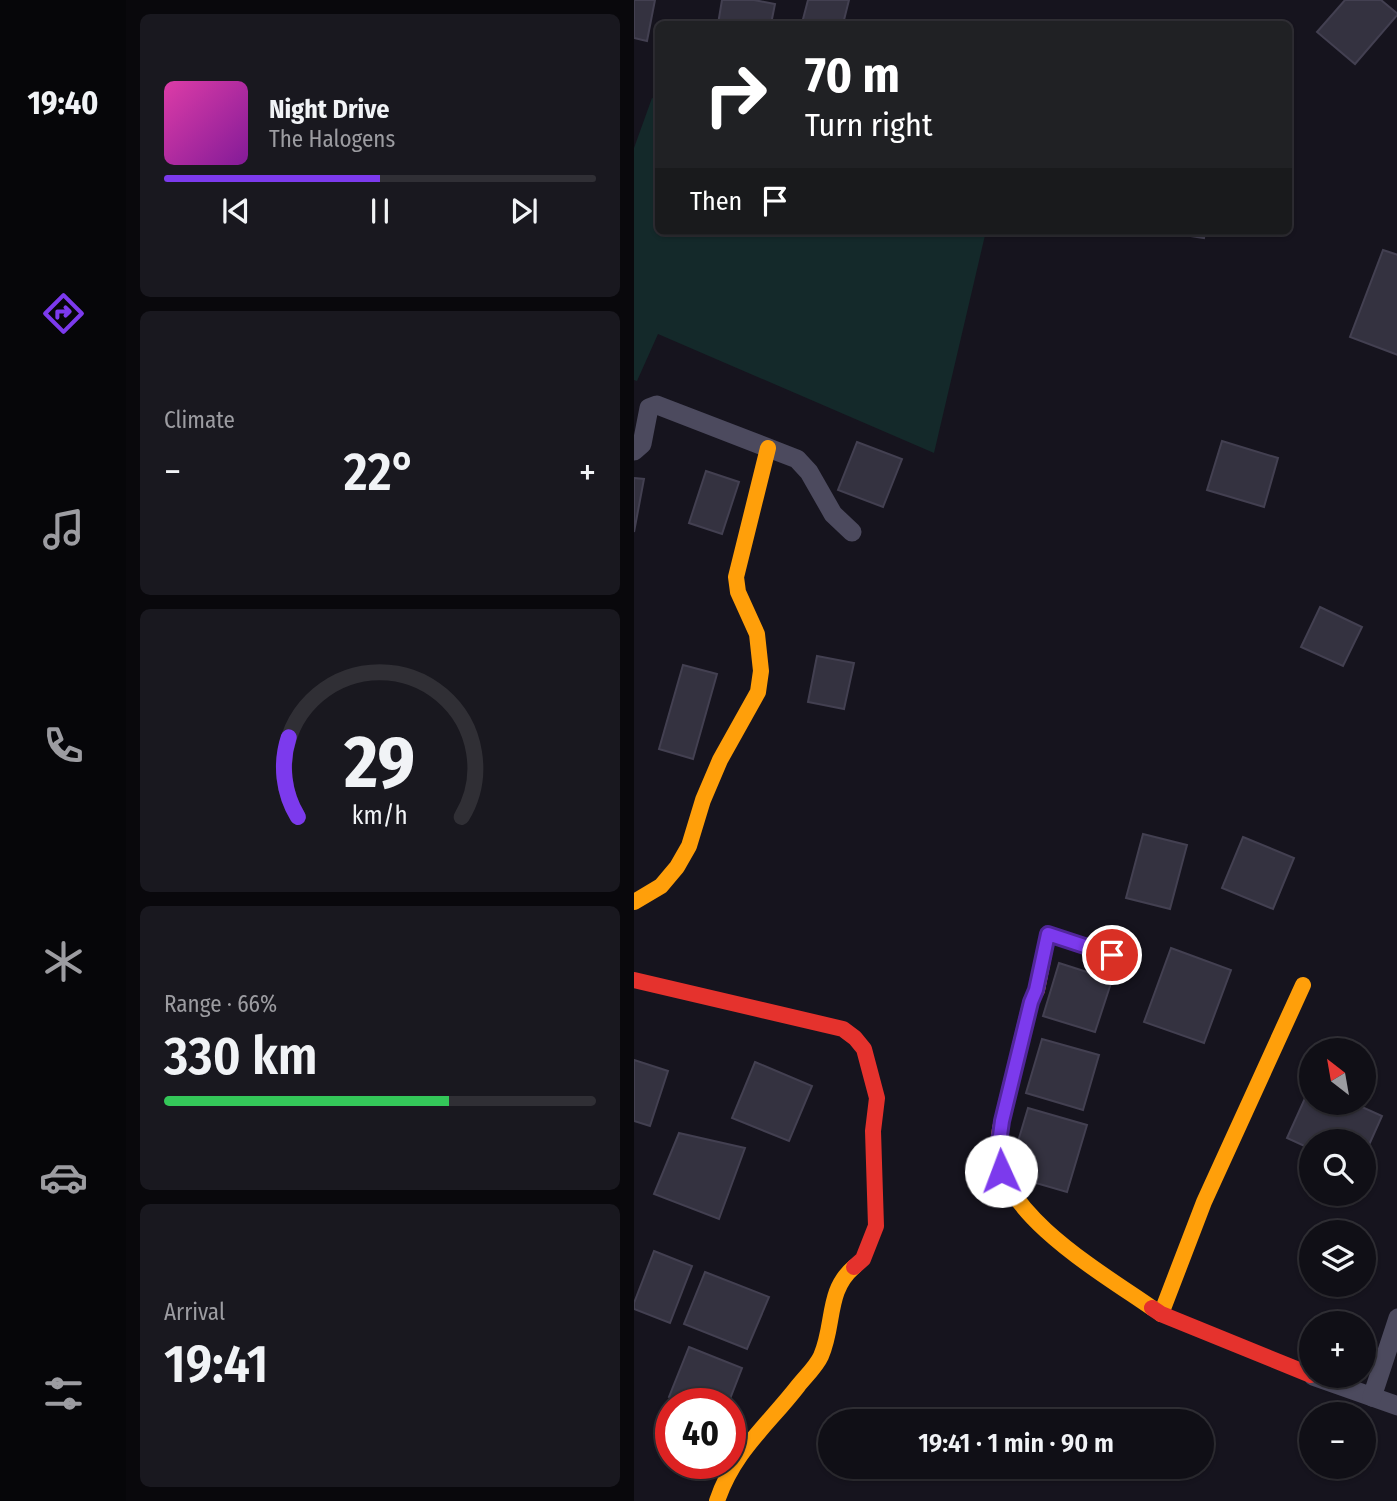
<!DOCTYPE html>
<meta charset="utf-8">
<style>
body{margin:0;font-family:"Fira Sans Condensed",sans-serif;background:#19181f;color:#f1f3f6;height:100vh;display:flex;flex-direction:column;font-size:26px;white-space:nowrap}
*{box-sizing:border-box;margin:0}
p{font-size:23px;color:#9c9ca1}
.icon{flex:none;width:38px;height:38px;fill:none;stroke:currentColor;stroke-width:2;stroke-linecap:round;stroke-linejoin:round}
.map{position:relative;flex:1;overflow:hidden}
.details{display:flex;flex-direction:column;gap:14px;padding:14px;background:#09080c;width:508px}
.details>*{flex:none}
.guide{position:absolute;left:21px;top:21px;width:637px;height:214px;border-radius:10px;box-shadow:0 2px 5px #0004,0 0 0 2px #302f35;background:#202124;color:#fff;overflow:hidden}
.needle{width:46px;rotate:329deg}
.controls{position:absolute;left:665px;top:1038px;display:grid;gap:14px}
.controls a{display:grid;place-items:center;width:77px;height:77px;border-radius:50%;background:#100f16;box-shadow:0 2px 5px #0004,0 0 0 2px #302f35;font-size:35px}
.speed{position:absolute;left:21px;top:1388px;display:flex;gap:14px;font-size:35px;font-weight:700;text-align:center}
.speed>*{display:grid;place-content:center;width:91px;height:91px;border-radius:50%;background:#100f16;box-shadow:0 2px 5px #0004,0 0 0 2px #302f35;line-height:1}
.speed .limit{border:10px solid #d22;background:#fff;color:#111}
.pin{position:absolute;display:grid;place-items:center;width:60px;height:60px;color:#fff;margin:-30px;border:4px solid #fff;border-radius:50%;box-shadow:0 2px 7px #0007}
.me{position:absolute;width:77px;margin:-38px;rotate:358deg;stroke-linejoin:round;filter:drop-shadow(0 0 5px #0008)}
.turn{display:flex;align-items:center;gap:24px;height:147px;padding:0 35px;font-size:32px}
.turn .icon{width:91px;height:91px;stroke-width:2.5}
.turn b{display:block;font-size:49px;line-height:60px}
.then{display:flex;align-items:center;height:66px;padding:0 35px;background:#0003;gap:14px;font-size:26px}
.big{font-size:52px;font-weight:600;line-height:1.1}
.details .card{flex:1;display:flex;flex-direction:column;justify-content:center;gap:10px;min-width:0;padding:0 24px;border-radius:10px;background:#19181f}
.details .dial{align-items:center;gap:0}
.dial svg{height:182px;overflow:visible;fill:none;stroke:#302f35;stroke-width:7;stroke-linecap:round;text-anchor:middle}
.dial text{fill:#f1f3f6;stroke:none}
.song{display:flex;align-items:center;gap:21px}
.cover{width:84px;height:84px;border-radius:10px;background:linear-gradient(135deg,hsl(320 70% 55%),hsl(290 70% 35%))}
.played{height:7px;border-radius:4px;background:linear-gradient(90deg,#7c3aed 50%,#302f35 50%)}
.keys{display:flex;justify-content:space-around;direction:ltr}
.heat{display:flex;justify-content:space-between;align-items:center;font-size:38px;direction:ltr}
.charge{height:10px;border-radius:5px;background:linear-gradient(90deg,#34c759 66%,#302f35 0)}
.trip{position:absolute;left:184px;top:1409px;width:396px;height:70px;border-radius:35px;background:#100f16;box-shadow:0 2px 5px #0004,0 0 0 2px #302f35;font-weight:600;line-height:70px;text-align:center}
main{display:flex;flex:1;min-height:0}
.menu{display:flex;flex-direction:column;width:126px;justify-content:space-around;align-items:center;background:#060609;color:#9c9ca1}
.menu .icon{width:49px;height:49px}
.menu .current{color:#7c3aed}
.menu b{font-size:32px;color:#f1f3f6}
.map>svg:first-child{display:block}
</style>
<main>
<nav class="menu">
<b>19:40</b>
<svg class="icon current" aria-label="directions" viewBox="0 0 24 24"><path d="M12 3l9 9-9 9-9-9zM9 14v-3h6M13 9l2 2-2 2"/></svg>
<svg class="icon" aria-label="music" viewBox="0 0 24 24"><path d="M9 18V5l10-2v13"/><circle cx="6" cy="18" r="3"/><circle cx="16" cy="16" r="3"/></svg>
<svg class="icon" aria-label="phone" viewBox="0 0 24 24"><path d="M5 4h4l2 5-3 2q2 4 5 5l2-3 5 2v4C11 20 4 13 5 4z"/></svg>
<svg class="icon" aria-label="climate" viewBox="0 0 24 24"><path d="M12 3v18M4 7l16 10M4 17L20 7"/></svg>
<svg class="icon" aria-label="car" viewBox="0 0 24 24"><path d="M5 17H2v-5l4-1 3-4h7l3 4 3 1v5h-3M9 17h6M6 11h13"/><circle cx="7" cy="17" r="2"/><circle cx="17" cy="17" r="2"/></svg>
<svg class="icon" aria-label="filters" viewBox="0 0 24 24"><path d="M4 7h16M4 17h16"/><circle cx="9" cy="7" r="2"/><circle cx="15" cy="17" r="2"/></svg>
</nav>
<section class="details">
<div class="card">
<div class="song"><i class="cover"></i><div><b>Night Drive</b><p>The Halogens</p></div></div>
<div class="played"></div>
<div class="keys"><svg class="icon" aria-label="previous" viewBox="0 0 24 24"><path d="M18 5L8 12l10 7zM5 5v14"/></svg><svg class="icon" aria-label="pause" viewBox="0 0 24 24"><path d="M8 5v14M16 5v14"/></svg><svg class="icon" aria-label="next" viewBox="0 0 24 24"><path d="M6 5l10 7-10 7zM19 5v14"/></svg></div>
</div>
<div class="card"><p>Climate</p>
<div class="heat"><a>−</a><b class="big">22°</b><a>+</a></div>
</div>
<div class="card dial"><svg viewBox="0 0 100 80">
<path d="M14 69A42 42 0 1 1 86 69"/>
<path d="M14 69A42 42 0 0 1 10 34" stroke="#7c3aed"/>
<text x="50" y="56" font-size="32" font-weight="700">29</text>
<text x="50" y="72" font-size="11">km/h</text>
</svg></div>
<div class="card"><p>Range · 66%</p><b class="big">330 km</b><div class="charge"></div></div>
<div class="card"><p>Arrival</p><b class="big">19:41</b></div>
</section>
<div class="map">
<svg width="764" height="1501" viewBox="0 0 764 1501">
<rect width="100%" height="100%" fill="#16141e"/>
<path fill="#14292a" d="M 18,98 L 24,100 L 24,231 L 352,231 L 300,453 L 24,334 L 3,381 L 0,380 L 0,148 Z"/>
<g fill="#343240" stroke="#434051" stroke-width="2">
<path d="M 0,0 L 21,0 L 13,41 L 0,38 Z"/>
<path d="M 88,0 L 120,0 L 141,4 L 137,24 L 84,24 Z"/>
<path d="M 174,0 L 215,0 L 209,24 L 168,23 Z"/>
<path d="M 711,0 L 747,0 L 764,14 L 721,64 L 683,32 Z"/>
<path d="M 525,231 L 571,231 L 570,238 Z"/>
<path d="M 749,250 L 764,255 L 764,355 L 716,337 Z"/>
<path d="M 588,441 L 644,458 L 630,507 L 573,490 Z"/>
<path d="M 223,442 L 268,459 L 249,507 L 204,490 Z"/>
<path d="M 72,471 L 105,482 L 88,534 L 55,523 Z"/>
<path d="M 0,478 L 10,479 L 0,532 Z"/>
<path d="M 686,607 L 728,627 L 709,666 L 667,647 Z"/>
<path d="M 183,656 L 220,663 L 210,709 L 174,702 Z"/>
<path d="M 49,665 L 83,674 L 59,759 L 25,749 Z"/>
<path d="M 509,834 L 553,845 L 536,909 L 492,898 Z"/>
<path d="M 609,837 L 660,858 L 639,909 L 588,888 Z"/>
<path d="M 537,948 L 597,970 L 570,1043 L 510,1022 Z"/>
<path d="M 425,963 L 478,980 L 461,1032 L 409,1016 Z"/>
<path d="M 408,1039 L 465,1055 L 449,1110 L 392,1093 Z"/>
<path d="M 0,1060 L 34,1071 L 16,1126 L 0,1121 Z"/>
<path d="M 121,1062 L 178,1086 L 155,1141 L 98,1118 Z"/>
<path d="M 677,1085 L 677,1102 L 717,1102 L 748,1116 L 730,1156 L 730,1141 L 677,1141 L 677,1149 L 653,1138 Z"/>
<path d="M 394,1108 L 453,1125 L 433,1192 L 374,1175 Z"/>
<path d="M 45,1133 L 111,1148 L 85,1219 L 20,1194 Z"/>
<path d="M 20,1251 L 58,1266 L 36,1323 L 0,1309 L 0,1303 Z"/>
<path d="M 71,1272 L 135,1297 L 113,1349 L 50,1324 Z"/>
<path d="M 55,1347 L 108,1368 L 94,1404 L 52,1404 L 35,1397 Z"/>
</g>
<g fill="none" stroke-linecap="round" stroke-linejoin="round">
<g stroke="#4c4a5e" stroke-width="19">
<path d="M 0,451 L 8,444 L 15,408 L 23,405 L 163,459 L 175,472 L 199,514 L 218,532"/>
<path d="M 679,1376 L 764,1406"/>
<path d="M 738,1397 L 764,1318"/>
</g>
<g stroke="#ff9f0a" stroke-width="16">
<path d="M 0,902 L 27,886 L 43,867 L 55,846 L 69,800 L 86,760 L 124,692 L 127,671 L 123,634 L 104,592 L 102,577 L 134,448"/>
<path d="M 478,955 L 414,934 L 403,990 L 397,1001 C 389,1032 382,1064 374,1095 C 370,1113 363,1134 364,1153 C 368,1216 471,1275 518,1308"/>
<path d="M 527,1314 L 570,1202 L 669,985"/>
<path d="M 83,1501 C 100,1451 133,1426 164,1386 C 171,1377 182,1367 187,1356 C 201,1324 192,1291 220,1267"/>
</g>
<g stroke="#e5322d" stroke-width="16">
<path d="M 0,980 L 209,1029 L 221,1038 L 230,1049 L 243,1098 L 239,1131 L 242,1226 L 229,1259 L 220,1267"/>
<path d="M 518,1308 L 527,1314 L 677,1375"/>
</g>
</g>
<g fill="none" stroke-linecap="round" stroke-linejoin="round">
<defs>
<path id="route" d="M 367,1171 L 364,1150 L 368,1121 L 397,1002 L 402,990 L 414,934 L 478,955"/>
</defs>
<use href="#route" stroke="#51269a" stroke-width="18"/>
<use href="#route" stroke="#7c3aed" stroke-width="12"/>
</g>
</svg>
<div class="controls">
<a><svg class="needle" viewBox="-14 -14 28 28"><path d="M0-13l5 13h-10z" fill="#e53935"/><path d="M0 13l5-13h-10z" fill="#9c9ca1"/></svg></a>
<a><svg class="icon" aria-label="search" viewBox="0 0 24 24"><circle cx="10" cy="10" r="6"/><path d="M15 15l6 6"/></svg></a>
<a><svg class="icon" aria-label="layers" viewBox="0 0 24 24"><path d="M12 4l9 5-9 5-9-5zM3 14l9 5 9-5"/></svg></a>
<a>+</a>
<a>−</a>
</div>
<div class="speed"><div class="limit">40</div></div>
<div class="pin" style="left:478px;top:955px;background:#d93025"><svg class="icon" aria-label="arrive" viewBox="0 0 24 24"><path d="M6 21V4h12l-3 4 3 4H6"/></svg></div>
<svg class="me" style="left:367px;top:1171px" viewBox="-20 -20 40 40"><circle r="19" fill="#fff"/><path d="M0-13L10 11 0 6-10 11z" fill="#7c3aed"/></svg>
<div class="trip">19:41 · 1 min · 90 m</div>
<div class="guide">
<div class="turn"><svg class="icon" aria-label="right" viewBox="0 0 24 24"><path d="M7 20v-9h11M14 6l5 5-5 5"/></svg><div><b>70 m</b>Turn right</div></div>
<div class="then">Then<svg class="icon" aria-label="arrive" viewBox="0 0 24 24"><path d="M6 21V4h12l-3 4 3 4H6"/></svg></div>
</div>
</div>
</main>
